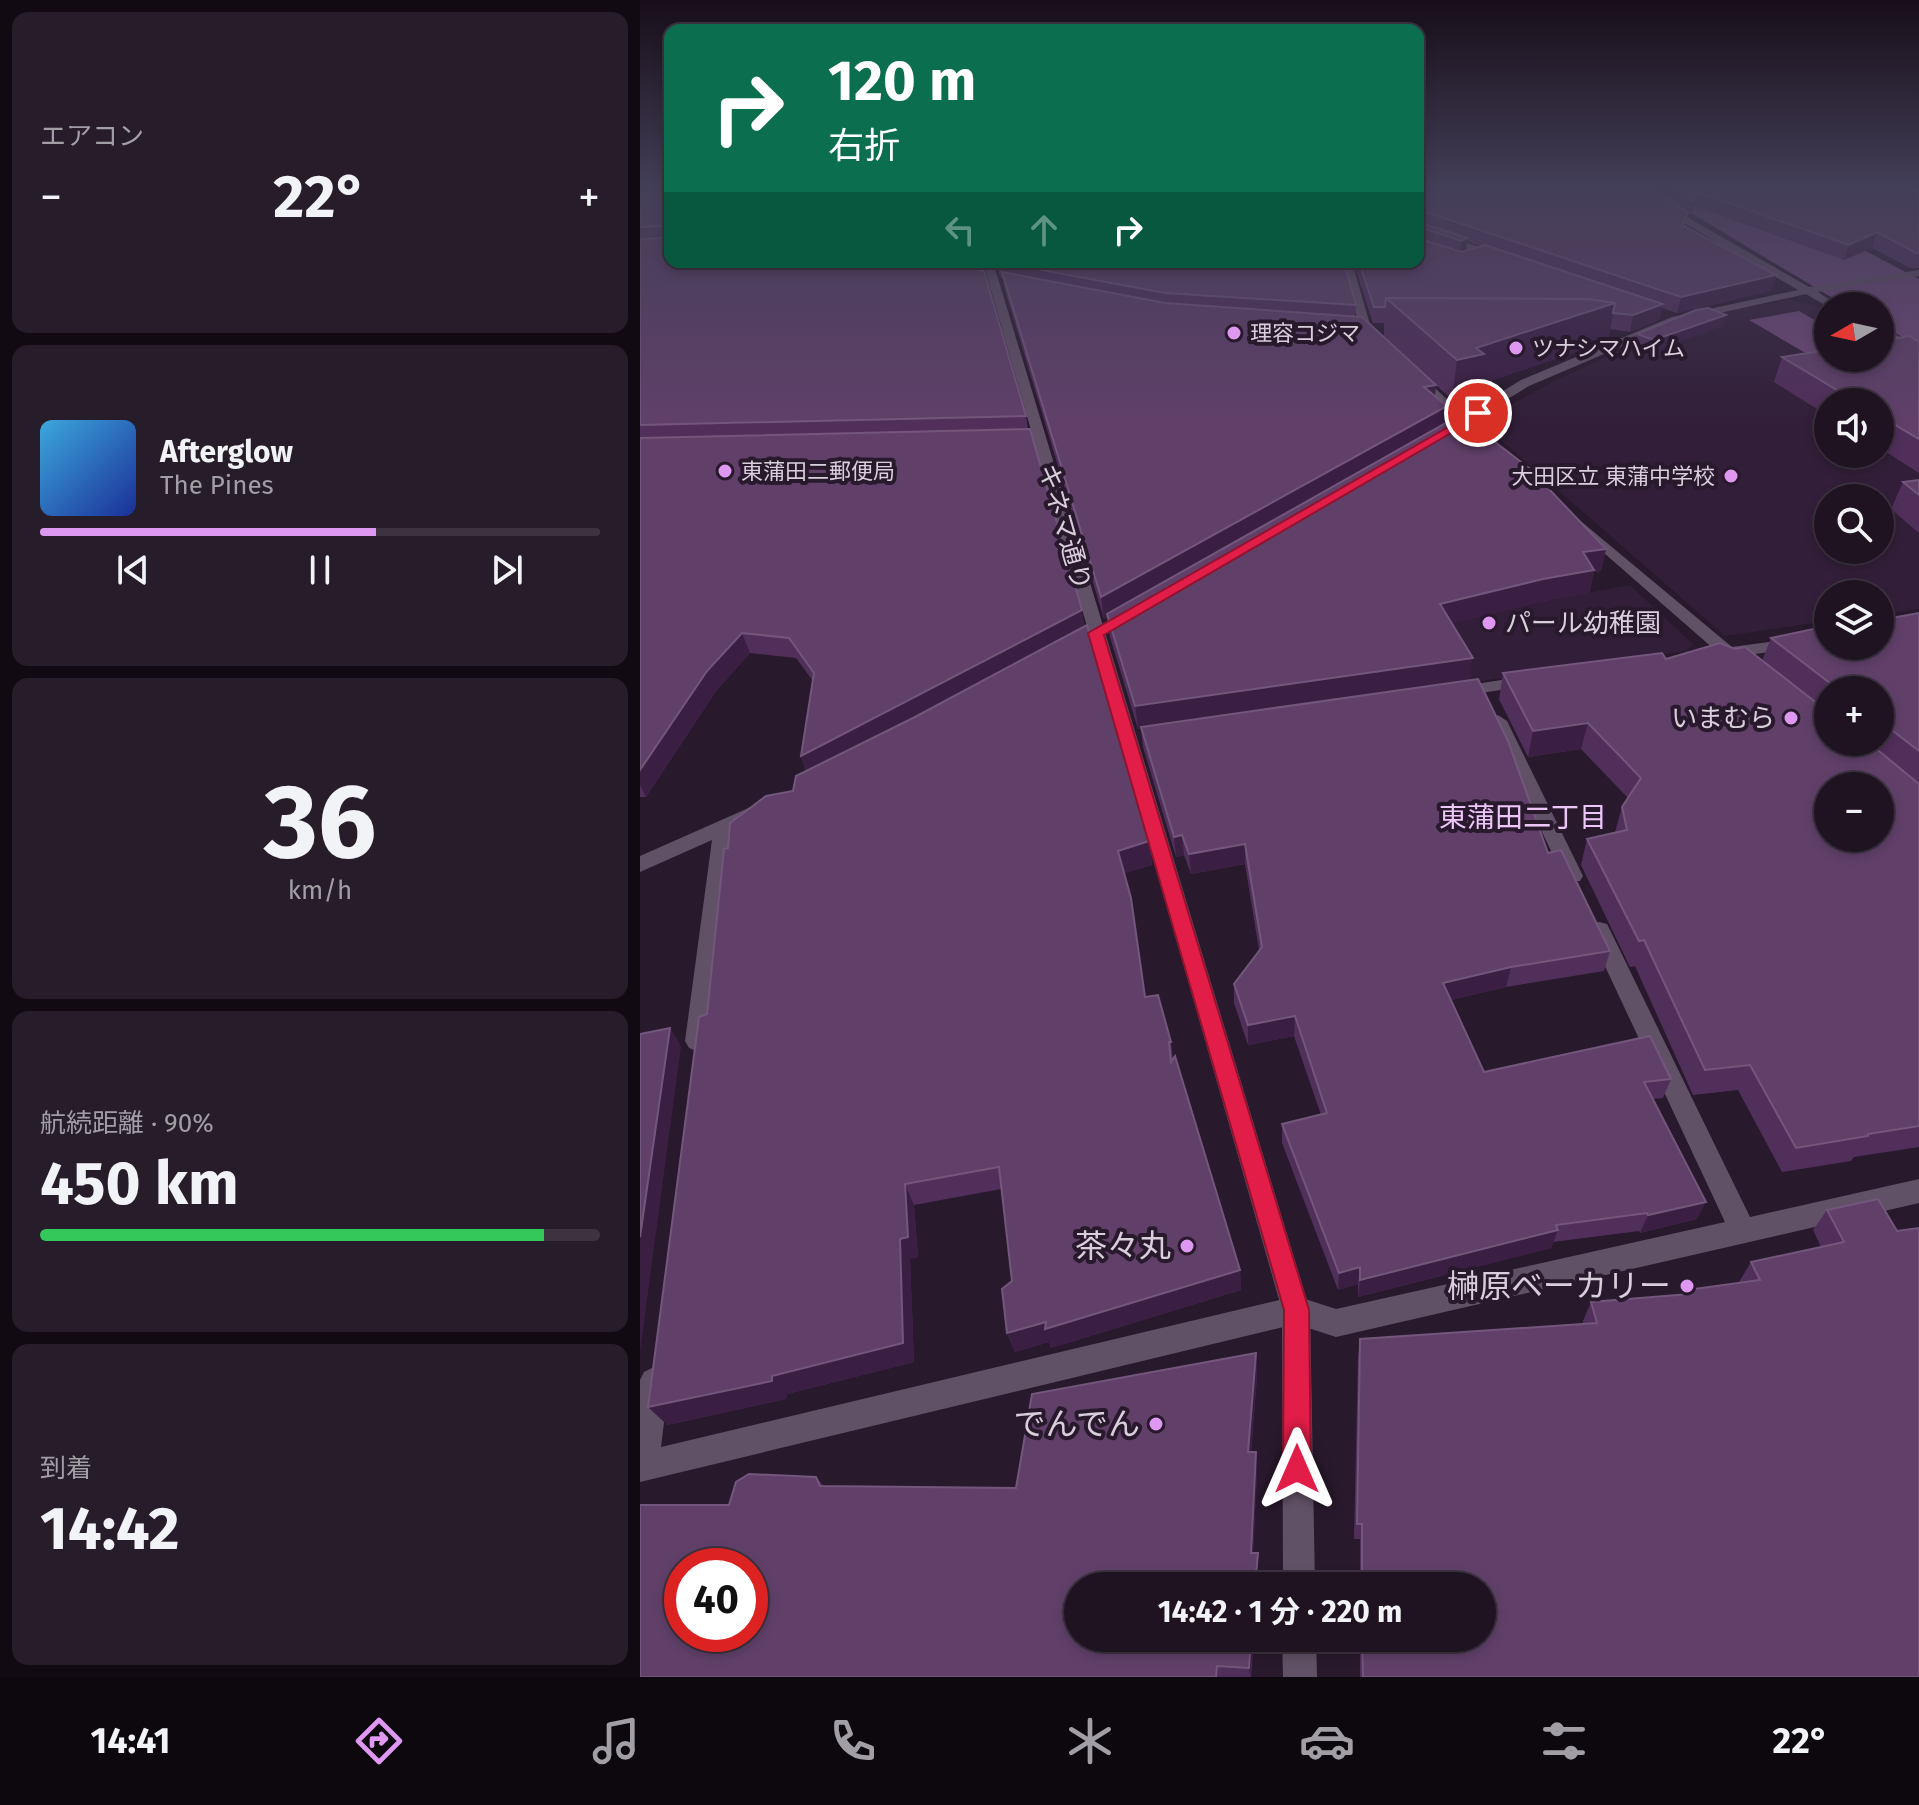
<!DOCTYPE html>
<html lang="ja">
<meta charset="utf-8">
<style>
body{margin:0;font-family:"Fira Sans","Noto Sans JP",sans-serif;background:#271c2a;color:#f1f3f6;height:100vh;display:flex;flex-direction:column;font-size:30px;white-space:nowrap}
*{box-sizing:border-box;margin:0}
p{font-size:26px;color:#a19ea5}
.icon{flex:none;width:44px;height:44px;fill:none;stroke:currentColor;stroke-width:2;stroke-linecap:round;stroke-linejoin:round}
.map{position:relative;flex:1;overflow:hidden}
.details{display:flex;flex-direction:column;gap:12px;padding:12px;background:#110a13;width:640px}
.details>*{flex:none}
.top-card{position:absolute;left:24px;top:24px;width:760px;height:244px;border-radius:16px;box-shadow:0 4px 12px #0003,0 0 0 2px #3c3240;background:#0b6e4f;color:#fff;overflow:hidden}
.needle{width:52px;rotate:261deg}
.buttons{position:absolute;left:1174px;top:292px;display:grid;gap:16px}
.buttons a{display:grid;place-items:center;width:80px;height:80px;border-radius:50%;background:#1f1322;box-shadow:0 4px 12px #0003,0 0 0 2px #3c3240;font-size:40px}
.speed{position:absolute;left:24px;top:1548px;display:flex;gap:16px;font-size:40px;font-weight:700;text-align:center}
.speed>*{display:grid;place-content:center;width:104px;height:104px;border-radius:50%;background:#1f1322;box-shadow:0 4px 12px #0003,0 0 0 2px #3c3240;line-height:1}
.speed .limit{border:12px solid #d22;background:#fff;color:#111}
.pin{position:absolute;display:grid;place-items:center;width:68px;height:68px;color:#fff;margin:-34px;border:4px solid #fff;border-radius:50%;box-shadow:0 2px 8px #0007}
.me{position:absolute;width:88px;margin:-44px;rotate:0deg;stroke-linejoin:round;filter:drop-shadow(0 0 6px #0008)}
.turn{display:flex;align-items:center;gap:28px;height:168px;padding:0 32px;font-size:36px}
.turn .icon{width:104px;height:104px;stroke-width:2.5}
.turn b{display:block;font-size:56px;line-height:68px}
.lanes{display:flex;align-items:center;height:76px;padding:0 32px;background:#0003;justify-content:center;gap:40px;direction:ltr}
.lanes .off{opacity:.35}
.big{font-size:60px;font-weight:700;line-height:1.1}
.details .card{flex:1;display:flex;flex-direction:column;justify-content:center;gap:12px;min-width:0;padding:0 28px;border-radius:16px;background:#271c2a}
.details .dial{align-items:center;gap:0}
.dial b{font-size:104px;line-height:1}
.song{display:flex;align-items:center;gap:24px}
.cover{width:96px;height:96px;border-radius:12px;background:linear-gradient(135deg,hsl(200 70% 55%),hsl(230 70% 35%))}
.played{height:8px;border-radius:4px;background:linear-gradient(90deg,#de98f2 60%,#3c3240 60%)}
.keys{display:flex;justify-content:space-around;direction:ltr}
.heat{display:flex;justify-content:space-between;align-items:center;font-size:44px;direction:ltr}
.charge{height:12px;border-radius:6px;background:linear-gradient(90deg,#34c759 90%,#3c3240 0)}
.trip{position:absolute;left:424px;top:1572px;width:432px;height:80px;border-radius:40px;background:#1f1322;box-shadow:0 4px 12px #0003,0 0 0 2px #3c3240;font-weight:700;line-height:80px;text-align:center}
.menu{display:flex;height:128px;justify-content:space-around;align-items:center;background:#0c080e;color:#a19ea5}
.menu .icon{width:56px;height:56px}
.menu .selected{color:#de98f2}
.menu b{font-size:36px;color:#f1f3f6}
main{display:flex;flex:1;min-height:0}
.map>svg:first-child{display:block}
</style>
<main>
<section class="details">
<div class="card"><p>エアコン</p>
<div class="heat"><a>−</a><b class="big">22°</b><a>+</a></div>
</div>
<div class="card">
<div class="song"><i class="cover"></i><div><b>Afterglow</b><p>The Pines</p></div></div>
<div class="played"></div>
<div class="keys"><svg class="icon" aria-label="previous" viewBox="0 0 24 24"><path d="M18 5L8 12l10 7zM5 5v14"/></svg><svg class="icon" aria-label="pause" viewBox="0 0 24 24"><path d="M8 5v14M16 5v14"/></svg><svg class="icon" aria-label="next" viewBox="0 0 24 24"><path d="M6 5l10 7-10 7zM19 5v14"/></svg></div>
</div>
<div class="card dial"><b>36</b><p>km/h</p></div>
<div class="card"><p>航続距離 · 90%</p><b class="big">450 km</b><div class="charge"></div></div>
<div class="card"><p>到着</p><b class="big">14:42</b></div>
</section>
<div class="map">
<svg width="1279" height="1677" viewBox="0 0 1279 1677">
<rect width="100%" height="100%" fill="#29192d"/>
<g fill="#321e38" fill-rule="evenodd">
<path d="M 1148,300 L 1173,305 L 1188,313 L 1188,358 L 1240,358 L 1240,341 L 1279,361 L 1279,609 L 1240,614 L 1240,594 L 1188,594 L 1188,621 L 1085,636 L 847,428 L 846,419 L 912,382 L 1051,318 ZM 1188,402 L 1240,402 L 1240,454 L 1188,454 ZM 1188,498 L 1240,498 L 1240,550 L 1188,550 Z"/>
<path d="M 848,541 L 911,600 L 990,585 L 1054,645 L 1045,651 L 696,702 Z"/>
</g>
<g fill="#6f4979">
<path d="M 1026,198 L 1197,236 L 1279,279 L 1279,346 L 1240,325 L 1240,306 L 1206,306 Z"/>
<path d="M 1159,311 L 1188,328 L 1186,365 L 1109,320 Z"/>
</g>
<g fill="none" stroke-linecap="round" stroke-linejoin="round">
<g fill="#615166" fill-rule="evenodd">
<path d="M 991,186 L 1001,186 L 1033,209 L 1169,287 L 1279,270 L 1279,276 L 1178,292 L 1199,306 L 1188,307 L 1166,294 L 1039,322 L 889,386 L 831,422 L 839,430 L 837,433 L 827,433 L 822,428 L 808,437 L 798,437 L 798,431 L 815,421 L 773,381 L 773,375 L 781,375 L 824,415 L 881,380 L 1032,317 L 1158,290 L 1027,213 Z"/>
<path d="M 778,228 L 863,254 L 864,256 L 855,258 L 778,234 Z"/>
<path d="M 702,262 L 712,262 L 731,328 L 742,339 L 740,341 L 732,341 L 720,329 Z"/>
<path d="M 1240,327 L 1279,346 L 1279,354 L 1240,335 Z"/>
<path d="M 937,518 L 1092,647 L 1188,634 L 1188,644 L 1101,656 L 1100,662 C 1092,663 1077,660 1073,654 L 1075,650 L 932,525 L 932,519 Z"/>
<path d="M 887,676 L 896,681 L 893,685 L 816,697 L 807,692 L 816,687 Z"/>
<path d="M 858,715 L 867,721 L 943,876 L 940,881 L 926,881 L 923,876 L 849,721 Z"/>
<path d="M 113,806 L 120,808 L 123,813 L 120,818 L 94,830 L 69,1041 L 65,1048 L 57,1051 L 49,1048 L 45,1041 L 72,840 L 0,872 L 0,856 Z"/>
<path d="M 959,922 L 967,924 L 970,930 L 1110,1217 L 1279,1179 L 1279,1203 L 696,1337 L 656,1324 L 0,1482 L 0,1380 L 4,1372 L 14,1367 L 24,1372 L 29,1382 L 21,1447 L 656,1296 L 696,1309 L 1085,1222 L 948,930 L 951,924 Z"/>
</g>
<g fill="#615166" fill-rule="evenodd">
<path d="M 343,262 L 353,262 L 670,1310 L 675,1586 L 643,1586 L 642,1310 Z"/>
<path d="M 642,1638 L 676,1638 L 677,1677 L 643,1677 Z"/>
</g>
</g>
<g fill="#512f5b" fill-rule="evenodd">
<path d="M 0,186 L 30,186 L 30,262 L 341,262 L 386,416 L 388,429 L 444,627 L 509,841 L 512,865 L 484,873 L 505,997 L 531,1042 L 533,1059 L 600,1270 L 601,1290 L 411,1348 L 409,1342 L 375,1352 L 367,1333 L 372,1281 L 361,1189 L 274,1205 L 278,1257 L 270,1259 L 274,1362 L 147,1394 L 146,1399 L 27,1425 L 67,1014 L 88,848 L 153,791 L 166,771 L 161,756 L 173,681 L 156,658 L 110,653 L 76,691 L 6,797 L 0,797 Z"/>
<path d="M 778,186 L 1279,186 L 1279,268 L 1270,268 L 1232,248 L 1204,260 L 1054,206 L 1050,215 L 1047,214 L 1044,227 L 1131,291 L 1037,313 L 1022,308 L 1019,320 L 990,332 L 970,329 L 968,341 L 841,384 L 839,394 L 812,400 L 744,336 L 744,323 L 733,323 L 713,262 L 778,262 ZM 827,241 L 831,243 L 841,246 L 826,251 Z"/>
<path d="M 354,262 L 704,262 L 716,305 L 715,316 L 794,396 L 807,406 L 805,424 L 966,549 L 961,571 L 954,572 L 949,593 L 898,602 L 812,623 L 830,680 L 908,853 L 970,951 L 964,971 L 866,987 L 811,1000 L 844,1072 L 1031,1079 L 1023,1098 L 1013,1099 L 1057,1219 L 1000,1233 L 999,1231 L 913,1242 L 911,1248 L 718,1297 L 718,1284 L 698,1290 L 642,1143 L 642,1124 L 681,1115 L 654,1036 L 608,1045 L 594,1003 L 594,984 L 619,950 L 605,864 L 551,874 L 544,855 L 536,857 L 503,747 L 501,729 L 498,729 L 470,637 L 467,617 L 464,619 L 365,290 L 363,278 L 361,278 Z"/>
<path d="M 1083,326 L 1011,351 L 994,345 L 997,334 Z"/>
<path d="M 1279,342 L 1279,473 L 1240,448 L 1240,402 L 1188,402 L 1188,416 L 1134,382 L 1142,357 Z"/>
<path d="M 1279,480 L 1279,533 L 1251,509 L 1263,482 Z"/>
<path d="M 1279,613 L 1279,1147 L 1214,1157 L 1211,1161 L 1142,1172 L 1098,1090 L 1053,1095 L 995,966 L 990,967 L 941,865 L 947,839 L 975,832 L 982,807 L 988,798 L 941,749 L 888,757 L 859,699 L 863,673 L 1026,659 L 1122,661 L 1131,638 L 1188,646 ZM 1188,690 L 1240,690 L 1240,742 L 1188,742 Z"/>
<path d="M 1238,1199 L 1279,1677 L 720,1677 L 720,1638 L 842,1638 L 842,1586 L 720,1586 L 720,1539 L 714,1539 L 718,1358 L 720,1339 L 943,1324 L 943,1321 L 951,1302 L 1045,1295 L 1047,1290 L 1100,1283 L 1099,1282 L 1111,1262 L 1181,1247 L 1173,1230 L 1187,1210 Z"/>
<path d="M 616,1353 L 617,1376 L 611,1452 L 617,1473 L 613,1553 L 618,1553 L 617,1586 L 438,1586 L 614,1638 L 611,1677 L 0,1677 L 89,1505 L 176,1477 L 184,1486 L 376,1488 Z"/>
</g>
<g fill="#3b1f43">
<path d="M 0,186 L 13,186 L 0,196 Z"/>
<path d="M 1057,192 L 1054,206 L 1050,215 L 1053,201 Z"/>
<path d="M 1237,232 L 1232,248 L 1204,260 L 1209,245 Z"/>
<path d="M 827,238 L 826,253 L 820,256 L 821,241 Z"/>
<path d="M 1136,275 L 1131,291 L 1037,313 L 1041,297 Z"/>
<path d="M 975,303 L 968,341 L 841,384 L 839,394 L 812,400 L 817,360 L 836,348 Z"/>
<path d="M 1023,304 L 1019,320 L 990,332 L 993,315 Z"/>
<path d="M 1086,315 L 1083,326 L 1011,351 L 1014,340 Z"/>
<path d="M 796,385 L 794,404 L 784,387 Z"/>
<path d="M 807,406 L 805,426 L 464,619 L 461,597 Z"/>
<path d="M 966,549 L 961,571 L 954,572 L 949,593 L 898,602 L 797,627 L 800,604 L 943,552 Z"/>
<path d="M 442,610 L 445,629 L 168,776 L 161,756 Z"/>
<path d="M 102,633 L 110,653 L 76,691 L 6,797 L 0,785 L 0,770 L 67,671 Z"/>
<path d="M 833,658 L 829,682 L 498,729 L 495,706 Z"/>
<path d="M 948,723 L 941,749 L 888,757 L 893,731 Z"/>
<path d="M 542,835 L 544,855 L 536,857 L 534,837 Z"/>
<path d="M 509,841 L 512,865 L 481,874 L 478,851 Z"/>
<path d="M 605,844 L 605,864 L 551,874 L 549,854 Z"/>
<path d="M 871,967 L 866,987 L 800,1003 L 803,983 Z"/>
<path d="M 655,1016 L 654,1036 L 608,1045 L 608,1025 Z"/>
<path d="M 30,1028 L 41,1046 L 0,1352 L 0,1237 Z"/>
<path d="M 265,1184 L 274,1205 L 278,1257 L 270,1259 L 274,1362 L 147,1394 L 146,1399 L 27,1425 L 8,1407 L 132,1376 Z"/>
<path d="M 1066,1202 L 1057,1219 L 1000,1233 L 1008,1215 Z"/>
<path d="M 918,1230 L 911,1248 L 718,1297 L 720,1280 Z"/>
<path d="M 720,1267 L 718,1284 L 698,1290 L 699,1273 Z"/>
<path d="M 600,1270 L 601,1290 L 411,1348 L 409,1342 L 375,1352 L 367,1333 Z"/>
<path d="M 616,1353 L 617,1376 L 609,1473 L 608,1452 Z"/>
<path d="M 616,1452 L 617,1473 L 612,1571 L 611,1553 Z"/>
<path d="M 618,1553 L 617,1586 L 615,1586 Z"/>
<path d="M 611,1638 L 614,1638 L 610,1677 L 609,1668 Z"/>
</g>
<g fill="#604069" stroke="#73567b" stroke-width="2" fill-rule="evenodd">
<path d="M 9,186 L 30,186 L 30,262 L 299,262 L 344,271 L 386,416 L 0,425 L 0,239 L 25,238 L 28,235 L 25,226 L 0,227 L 0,193 Z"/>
<path d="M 778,186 L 1009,186 L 1048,212 L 1042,225 L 1136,275 L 1041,297 L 780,210 L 778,212 Z"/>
<path d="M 1031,186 L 1279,186 L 1279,253 L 1276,253 L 1237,232 L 1209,245 L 1057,192 L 1053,201 Z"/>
<path d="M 778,221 L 778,222 L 827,238 L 821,241 L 780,227 L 778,229 Z"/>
<path d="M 778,238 L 821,252 L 845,245 L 1023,304 L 993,315 L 973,313 L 975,303 L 947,299 L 746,298 L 745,307 L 734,307 L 719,262 L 778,262 Z"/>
<path d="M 358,262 L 704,262 L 716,305 L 525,293 Z"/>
<path d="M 362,272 L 525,303 L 722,317 L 796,385 L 784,387 L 807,406 L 461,597 Z"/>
<path d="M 746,298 L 947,299 L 975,303 L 836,348 L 844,354 L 817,360 Z"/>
<path d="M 1068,308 L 1086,315 L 1014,340 L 997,334 L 1056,310 Z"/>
<path d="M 1269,336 L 1279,342 L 1279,439 L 1240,416 L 1240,402 L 1217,402 L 1142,357 L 1188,350 L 1188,358 L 1240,358 L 1240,341 Z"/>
<path d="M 820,415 L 889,468 L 966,549 L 943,552 L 954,570 L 903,579 L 800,604 L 833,658 L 495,706 L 467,614 Z"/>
<path d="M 390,429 L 442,610 L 161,756 L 174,673 L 149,638 L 102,633 L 67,671 L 0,770 L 0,438 Z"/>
<path d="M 1279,480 L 1279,495 L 1263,482 Z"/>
<path d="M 1279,613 L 1279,751 L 1240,721 L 1240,690 L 1199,690 L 1131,638 L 1188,626 L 1188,646 L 1240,646 L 1240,620 Z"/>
<path d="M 447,625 L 509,841 L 478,851 L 491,898 L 505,997 L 518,995 L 531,1042 L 529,1042 L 531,1062 L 535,1056 L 600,1270 L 405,1329 L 406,1322 L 367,1333 L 362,1289 L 372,1281 L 359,1167 L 265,1184 L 268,1237 L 260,1239 L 263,1343 L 132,1376 L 132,1381 L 8,1407 L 59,1017 L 67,1014 L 84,849 L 88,848 L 90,823 L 126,796 L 153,791 L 156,776 L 275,717 Z"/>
<path d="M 1080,643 L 1095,649 L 1105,647 L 1188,712 L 1188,742 L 1228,742 L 1279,784 L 1279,1126 L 1228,1134 L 1228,1136 L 1156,1148 L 1110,1065 L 1065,1070 L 1004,940 L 999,941 L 947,839 L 987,830 L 982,807 L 1001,778 L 948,723 L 893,731 L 863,673 L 1022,653 L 1026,659 ZM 1188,786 L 1240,786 L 1240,838 L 1188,838 Z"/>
<path d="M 838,679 L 868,741 L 908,853 L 921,850 L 970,951 L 871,967 L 803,983 L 844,1072 L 1010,1036 L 1031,1079 L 1004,1082 L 1066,1202 L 1008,1215 L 1007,1213 L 916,1225 L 918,1230 L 720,1280 L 720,1267 L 699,1273 L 642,1124 L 687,1113 L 655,1016 L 608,1025 L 594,984 L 622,947 L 605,844 L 549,854 L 542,835 L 534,837 L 501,727 Z"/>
<path d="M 30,1028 L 0,1237 L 0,1034 Z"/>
<path d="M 1238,1199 L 1257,1231 L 1279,1228 L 1279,1677 L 723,1677 L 722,1638 L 842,1638 L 842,1586 L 722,1586 L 722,1524 L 717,1524 L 720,1339 L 957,1323 L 951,1302 L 1050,1294 L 1047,1290 L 1120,1280 L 1111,1262 L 1204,1242 L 1187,1210 Z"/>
<path d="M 616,1353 L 608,1452 L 616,1452 L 611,1553 L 618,1553 L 615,1586 L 438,1586 L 438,1638 L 611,1638 L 609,1668 L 577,1666 L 576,1677 L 0,1677 L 0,1505 L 89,1505 L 96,1482 L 109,1474 L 176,1477 L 180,1486 L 376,1488 L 392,1394 ZM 42,1566 L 110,1566 L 110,1634 L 42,1634 Z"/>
</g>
<linearGradient id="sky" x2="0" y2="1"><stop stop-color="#170e19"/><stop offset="0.44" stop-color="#433e57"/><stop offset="1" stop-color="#433e57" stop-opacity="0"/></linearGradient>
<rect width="1279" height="421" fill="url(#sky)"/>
<path fill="#e11d48" stroke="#92132f" stroke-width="2" d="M 838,410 L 844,413 L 842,415 L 464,635 L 669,1310 L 671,1469 L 667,1479 L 657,1483 L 647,1479 L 643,1469 L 644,1310 L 448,633 Z"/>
<g fill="#de98f2" stroke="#29192d" stroke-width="3">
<circle cx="594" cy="333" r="8"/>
<circle cx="876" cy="348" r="8"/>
<circle cx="85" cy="471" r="8"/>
<circle cx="1091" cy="476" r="8"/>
<circle cx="849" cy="623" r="8"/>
<circle cx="1151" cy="718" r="8"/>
<circle cx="547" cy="1246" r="8"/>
<circle cx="1047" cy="1286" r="8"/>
<circle cx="516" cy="1424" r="8"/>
</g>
<g text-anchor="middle" stroke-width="8" stroke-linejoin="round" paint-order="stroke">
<g font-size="22" fill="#d9cedc" stroke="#29192d" text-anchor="start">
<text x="610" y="341">理容コジマ</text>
<text x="892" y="356">ツナシマハイム</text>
<text x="101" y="479">東蒲田二郵便局</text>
<text x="1075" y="484" text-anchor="end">大田区立 東蒲中学校</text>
</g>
<g font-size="26" fill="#d9cedc" stroke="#29192d">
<text transform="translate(425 527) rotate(74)" y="9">キネマ通り</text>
</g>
<g font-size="26" fill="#d9cedc" stroke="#29192d" text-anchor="start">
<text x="865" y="632">パール幼稚園</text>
<text x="1135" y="727" text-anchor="end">いまむら</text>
</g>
<g font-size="28" fill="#edc6f8" stroke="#29192d">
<text x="883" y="827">東蒲田二丁目</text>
</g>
<g font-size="32" fill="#d9cedc" stroke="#29192d" text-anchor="end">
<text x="531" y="1257">茶々丸</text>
<text x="1031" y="1297">榊原ベーカリー</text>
<text x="500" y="1435">でんでん</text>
</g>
</g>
</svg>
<div class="buttons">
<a><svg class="needle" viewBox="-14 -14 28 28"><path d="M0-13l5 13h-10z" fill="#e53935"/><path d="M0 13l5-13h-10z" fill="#a19ea5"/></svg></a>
<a><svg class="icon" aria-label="sound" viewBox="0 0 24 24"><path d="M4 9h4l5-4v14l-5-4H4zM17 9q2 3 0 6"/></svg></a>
<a><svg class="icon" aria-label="search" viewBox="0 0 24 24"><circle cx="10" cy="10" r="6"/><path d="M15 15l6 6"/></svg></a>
<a><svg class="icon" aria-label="layers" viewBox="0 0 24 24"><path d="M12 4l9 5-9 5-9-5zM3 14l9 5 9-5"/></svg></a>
<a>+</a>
<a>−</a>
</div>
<div class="speed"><div class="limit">40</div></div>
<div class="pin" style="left:838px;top:413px;background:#d93025"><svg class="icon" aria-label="arrive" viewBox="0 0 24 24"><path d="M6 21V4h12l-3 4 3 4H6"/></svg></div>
<svg class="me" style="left:657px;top:1469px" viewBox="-20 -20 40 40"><path d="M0-17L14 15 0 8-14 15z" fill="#e11d48" stroke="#fff" stroke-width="4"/></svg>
<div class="trip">14:42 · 1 分 · 220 m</div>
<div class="top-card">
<div class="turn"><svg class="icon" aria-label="right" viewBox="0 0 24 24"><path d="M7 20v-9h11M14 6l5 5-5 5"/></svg><div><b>120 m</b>右折</div></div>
<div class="lanes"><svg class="icon off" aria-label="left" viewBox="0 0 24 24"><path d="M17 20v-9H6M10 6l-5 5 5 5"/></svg><svg class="icon off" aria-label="ahead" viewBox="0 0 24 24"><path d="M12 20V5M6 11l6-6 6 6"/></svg><svg class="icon" aria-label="right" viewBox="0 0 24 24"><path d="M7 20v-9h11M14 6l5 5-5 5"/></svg></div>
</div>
</div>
</main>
<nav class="menu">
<b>14:41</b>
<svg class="icon selected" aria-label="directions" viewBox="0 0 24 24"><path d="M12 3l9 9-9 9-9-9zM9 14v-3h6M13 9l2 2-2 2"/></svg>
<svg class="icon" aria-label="music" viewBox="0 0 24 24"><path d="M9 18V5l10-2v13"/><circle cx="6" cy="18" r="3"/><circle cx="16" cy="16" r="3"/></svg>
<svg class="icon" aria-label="phone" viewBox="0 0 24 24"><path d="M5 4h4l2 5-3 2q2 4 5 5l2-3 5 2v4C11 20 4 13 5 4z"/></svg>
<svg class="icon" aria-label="climate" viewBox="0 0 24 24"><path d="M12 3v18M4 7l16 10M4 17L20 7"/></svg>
<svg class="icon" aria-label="car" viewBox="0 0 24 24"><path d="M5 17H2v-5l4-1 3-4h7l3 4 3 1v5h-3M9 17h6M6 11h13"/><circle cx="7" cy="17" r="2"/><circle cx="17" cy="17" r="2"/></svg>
<svg class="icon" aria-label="filters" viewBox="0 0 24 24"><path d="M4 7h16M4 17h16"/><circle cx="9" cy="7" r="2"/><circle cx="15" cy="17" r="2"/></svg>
<b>22°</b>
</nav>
